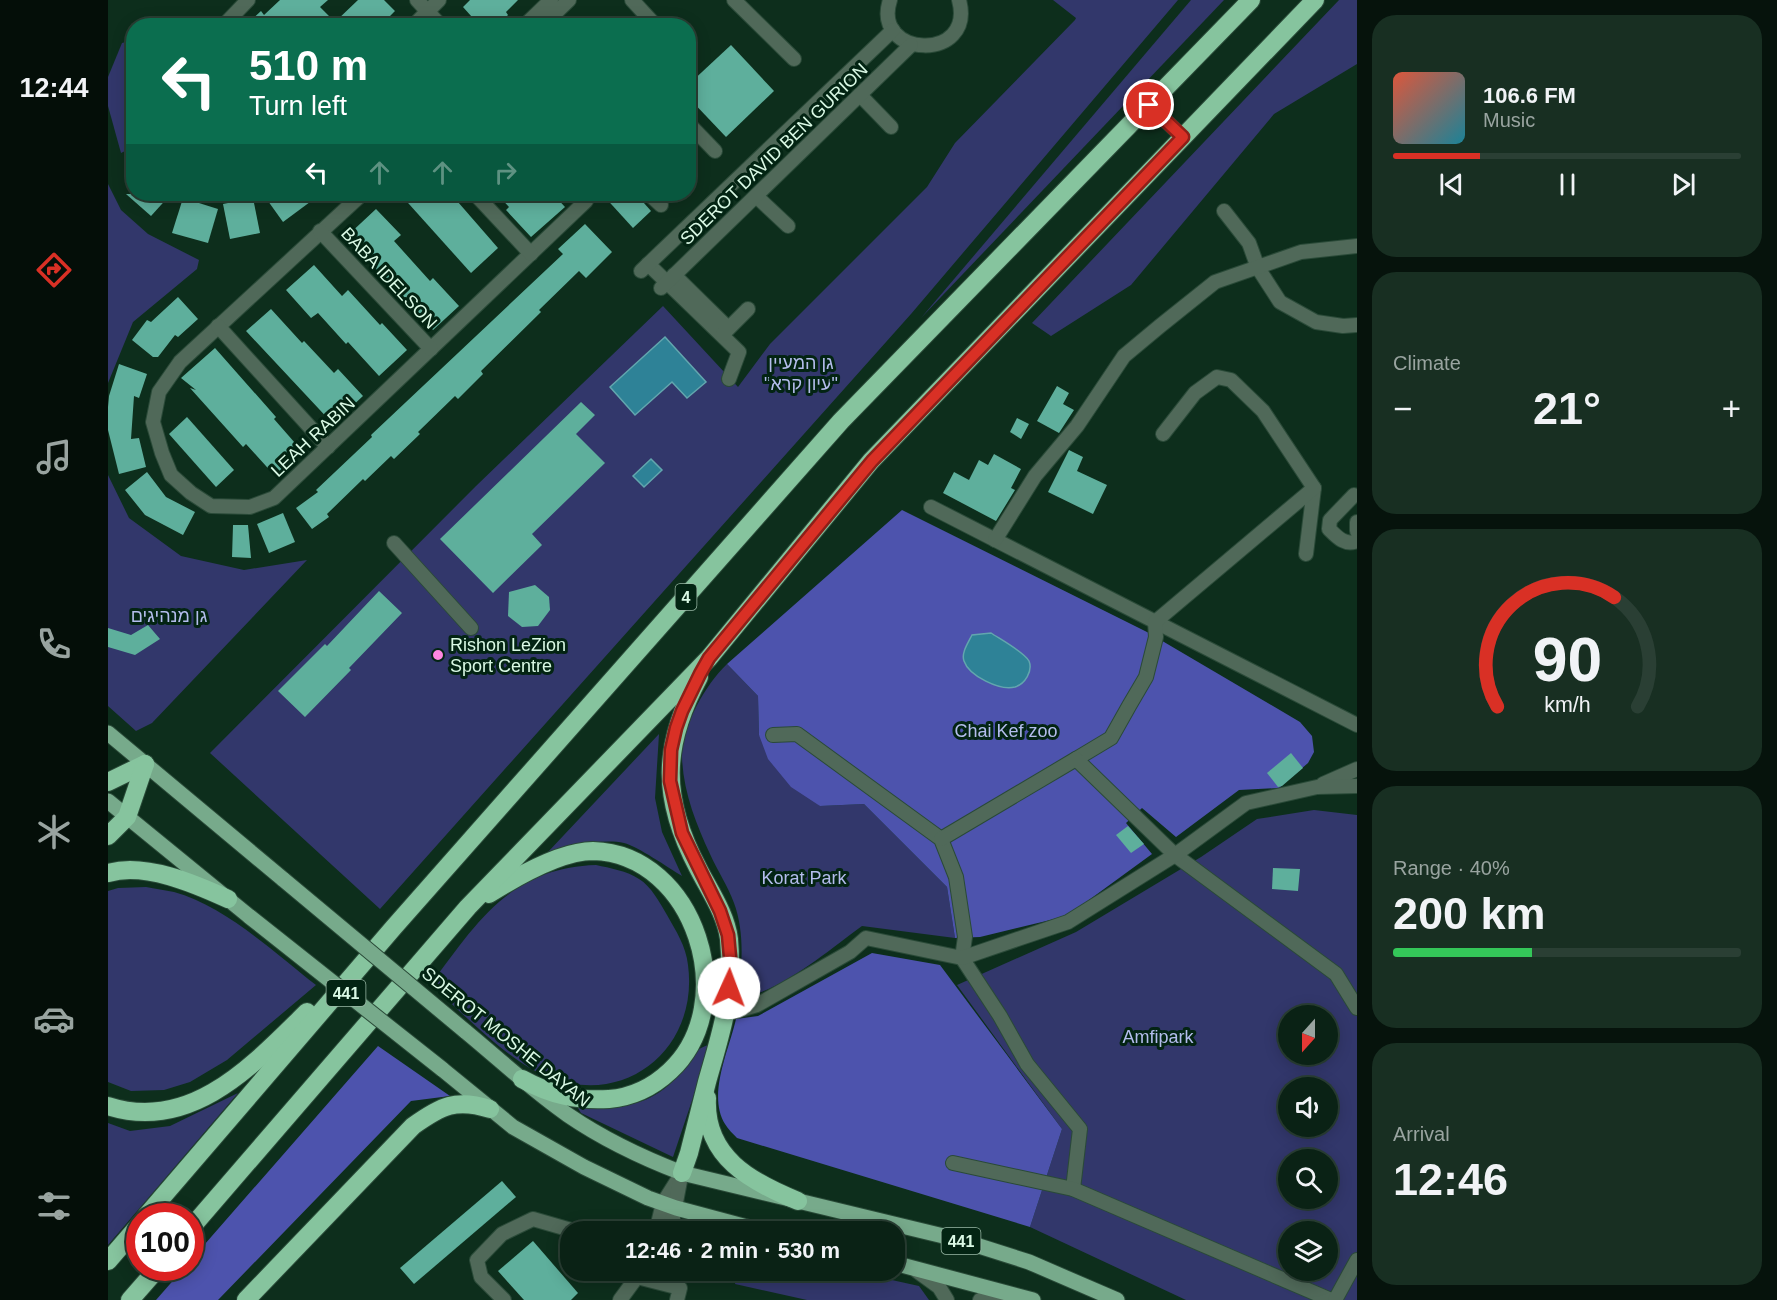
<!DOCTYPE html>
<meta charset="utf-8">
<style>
body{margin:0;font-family:Helvetica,"Noto Sans Hebrew",sans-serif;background:#182f22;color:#f1f3f6;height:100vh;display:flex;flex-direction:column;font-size:22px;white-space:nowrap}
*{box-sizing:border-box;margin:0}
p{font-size:20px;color:#99a4a0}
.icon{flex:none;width:33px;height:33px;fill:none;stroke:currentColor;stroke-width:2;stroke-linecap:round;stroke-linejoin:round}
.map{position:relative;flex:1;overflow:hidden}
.details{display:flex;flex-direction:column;gap:15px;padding:15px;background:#06130c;width:420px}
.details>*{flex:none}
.guide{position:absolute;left:18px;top:18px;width:570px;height:183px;border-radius:24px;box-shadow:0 3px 15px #0003,0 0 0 2px #2a3f34;background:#0b6e4f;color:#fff;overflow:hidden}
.needle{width:39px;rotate:201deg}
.buttons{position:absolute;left:1170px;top:1005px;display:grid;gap:12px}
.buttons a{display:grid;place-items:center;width:60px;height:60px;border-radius:50%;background:#0a2215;box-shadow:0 3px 15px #0003,0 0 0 2px #2a3f34;font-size:30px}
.speed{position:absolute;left:18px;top:1203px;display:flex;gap:12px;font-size:30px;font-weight:700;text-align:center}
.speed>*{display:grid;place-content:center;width:78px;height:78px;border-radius:50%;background:#0a2215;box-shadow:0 3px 15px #0003,0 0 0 2px #2a3f34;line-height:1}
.speed .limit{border:9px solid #d22;background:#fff;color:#111}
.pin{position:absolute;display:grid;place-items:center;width:51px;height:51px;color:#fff;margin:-26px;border:3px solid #fff;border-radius:50%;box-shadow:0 2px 6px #0007}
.me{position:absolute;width:66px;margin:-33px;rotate:2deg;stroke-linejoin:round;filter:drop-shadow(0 0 4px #0008)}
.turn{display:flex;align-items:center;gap:21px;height:126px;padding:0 24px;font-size:27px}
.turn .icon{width:78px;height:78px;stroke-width:2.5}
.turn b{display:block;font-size:42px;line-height:51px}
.lanes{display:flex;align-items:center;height:57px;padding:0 24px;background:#0003;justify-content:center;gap:30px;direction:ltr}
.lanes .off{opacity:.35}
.big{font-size:45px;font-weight:600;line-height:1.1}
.details .card{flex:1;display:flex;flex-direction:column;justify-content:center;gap:9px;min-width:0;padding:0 21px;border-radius:24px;background:#182f22}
.details .dial{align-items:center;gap:0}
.dial svg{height:156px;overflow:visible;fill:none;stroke:#2a3f34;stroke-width:7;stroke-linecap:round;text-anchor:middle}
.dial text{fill:#f1f3f6;stroke:none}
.song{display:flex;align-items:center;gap:18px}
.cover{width:72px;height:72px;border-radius:9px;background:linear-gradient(135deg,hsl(10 70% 55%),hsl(190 70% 35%))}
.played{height:6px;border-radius:3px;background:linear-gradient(90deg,#d93025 25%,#2a3f34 25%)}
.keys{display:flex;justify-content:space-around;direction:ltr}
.heat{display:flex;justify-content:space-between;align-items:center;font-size:33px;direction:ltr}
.charge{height:9px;border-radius:4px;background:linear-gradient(90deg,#34c759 40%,#2a3f34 0)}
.trip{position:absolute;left:452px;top:1221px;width:345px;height:60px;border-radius:24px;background:#0a2215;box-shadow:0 3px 15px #0003,0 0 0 2px #2a3f34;font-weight:600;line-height:60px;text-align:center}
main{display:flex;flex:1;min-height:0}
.tab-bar{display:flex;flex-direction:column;width:108px;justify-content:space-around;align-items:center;background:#040e08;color:#99a4a0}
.tab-bar .icon{width:42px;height:42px}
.tab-bar .current{color:#d93025}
.tab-bar b{font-size:27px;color:#f1f3f6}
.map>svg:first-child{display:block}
</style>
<main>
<nav class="tab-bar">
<b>12:44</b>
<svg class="icon current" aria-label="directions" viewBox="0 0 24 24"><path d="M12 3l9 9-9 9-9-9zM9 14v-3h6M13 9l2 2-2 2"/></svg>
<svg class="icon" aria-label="music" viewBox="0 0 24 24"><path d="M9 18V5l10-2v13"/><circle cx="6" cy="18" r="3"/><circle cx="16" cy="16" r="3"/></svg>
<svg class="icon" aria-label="phone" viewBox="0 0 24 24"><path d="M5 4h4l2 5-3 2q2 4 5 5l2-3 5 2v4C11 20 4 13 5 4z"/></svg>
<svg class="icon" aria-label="climate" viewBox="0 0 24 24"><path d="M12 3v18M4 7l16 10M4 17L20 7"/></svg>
<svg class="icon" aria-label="car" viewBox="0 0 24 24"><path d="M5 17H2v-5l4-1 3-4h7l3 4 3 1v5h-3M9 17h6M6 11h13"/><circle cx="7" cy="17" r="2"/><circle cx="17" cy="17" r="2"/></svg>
<svg class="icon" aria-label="filters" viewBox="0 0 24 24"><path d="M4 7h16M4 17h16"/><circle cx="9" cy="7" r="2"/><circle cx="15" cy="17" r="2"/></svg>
</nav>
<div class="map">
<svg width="1249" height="1300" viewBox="0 0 1249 1300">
<rect width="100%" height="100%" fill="#0d2e1c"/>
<g fill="#32376b" fill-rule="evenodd">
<path d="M 945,0 L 1070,0 L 803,314 L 272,909 L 102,753 L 368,486 L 555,306 L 630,387 L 662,344 L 819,187 L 847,143 L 967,20 L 968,18 Z"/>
<path d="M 1083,0 L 1116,0 L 813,318 Z"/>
<path d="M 1231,0 L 1249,0 L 1249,64 L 1166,114 L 1023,285 L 943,336 L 924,323 Z"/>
<path d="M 25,40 L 25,147 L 13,153 L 0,106 L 0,77 L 14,43 Z"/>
<path d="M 0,184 L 13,210 L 40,234 L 91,260 L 89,269 L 25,322 L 0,383 Z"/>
<path d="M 0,475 L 21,518 L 73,556 L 136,570 L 199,560 L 44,723 L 28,731 L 0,706 Z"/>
<path d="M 619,664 L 650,696 L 651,735 L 712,806 L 756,804 L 839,887 L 847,938 L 754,926 C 721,950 670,994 630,998 C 634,967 637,933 626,903 C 620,886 609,870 602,854 C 588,824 575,791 574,757 C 574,726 597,685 619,664 Z"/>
<path d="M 551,734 L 547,798 L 554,832 L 574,876 C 561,868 529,846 516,843 C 493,838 462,847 440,852 Z"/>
<path d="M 1206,810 L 1249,815 L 1249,1300 L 1078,1300 L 922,1227 L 954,1129 L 849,985 L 968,932 L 1093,857 L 1149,819 ZM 1180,1016 L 1220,1016 L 1220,1054 L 1180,1054 ZM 1180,1088 L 1220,1088 L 1220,1126 L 1180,1126 ZM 1180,1160 L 1220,1160 L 1220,1198 L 1180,1198 ZM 1180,1232 L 1220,1232 L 1220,1270 L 1180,1270 Z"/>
<path d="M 488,865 C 502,868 519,871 531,879 C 543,886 552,903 559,915 C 568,931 578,946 580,965 C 591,1047 519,1108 441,1077 C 402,1063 354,1013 323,984 C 369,922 402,868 488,865 Z"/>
<path d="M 38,887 C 47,889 57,890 66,892 C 117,906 167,953 208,985 L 119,1060 L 82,1082 L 56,1090 L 23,1091 L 0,1082 L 0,891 L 10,888 Z"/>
<path d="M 603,1044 L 565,1157 L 473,1113 L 468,1105 C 511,1109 544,1108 573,1072 C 586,1056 582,1051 603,1044 Z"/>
<path d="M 130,1093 L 0,1245 L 0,1123 L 22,1131 L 62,1126 Z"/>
<path d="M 630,1270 L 743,1271 L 811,1286 L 821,1300 L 699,1300 L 627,1284 Z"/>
</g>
<g fill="#4d53ad">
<path d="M 794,510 L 1039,632 L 1192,722 L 1204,736 L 1206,752 L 1200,763 L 1171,788 L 1131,790 L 1068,837 L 1034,808 L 1018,823 L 1044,854 L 959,916 L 872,937 L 847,938 L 839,887 L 756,804 L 712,806 L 683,787 L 660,759 L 651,735 L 650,696 L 619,664 Z"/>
<path d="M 764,953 L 832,965 L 954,1129 L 922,1227 L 629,1138 C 625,1134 620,1129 617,1124 C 599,1095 621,1050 628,1019 L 650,1016 Z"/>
<path d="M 270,1046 L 342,1096 L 303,1101 L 110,1300 L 48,1300 L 76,1268 L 82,1268 L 83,1260 Z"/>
</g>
<g fill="#2e8297" stroke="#62a6ae" stroke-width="1.5">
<path d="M 557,337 L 598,382 L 579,398 L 564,382 L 527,415 L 502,387 Z"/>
<path d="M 543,459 L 554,470 L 536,487 L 525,476 Z"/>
<path d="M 883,633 C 892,639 916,652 921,661 C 925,671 917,684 907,687 C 892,691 861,676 856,661 C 853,653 860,643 864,635 Z"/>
</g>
<g fill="#5eaf9c">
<path d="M 172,0 L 220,0 L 212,7 L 227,22 L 250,0 L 276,0 L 287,11 L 272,26 L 137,26 L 153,11 L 156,15 Z"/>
<path d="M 362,0 L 410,0 L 398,12 L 400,15 L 389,26 L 372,26 L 355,7 Z"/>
<path d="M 623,45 L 666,91 L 618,137 L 580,97 L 580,85 Z"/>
<path d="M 18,194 L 63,194 L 43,216 Z"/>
<path d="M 155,194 L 195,194 L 202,202 L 175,222 Z"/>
<path d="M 292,194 L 343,194 L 390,248 L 363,273 Z"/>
<path d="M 389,194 L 445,194 L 457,207 L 423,237 L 398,210 L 401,207 Z"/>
<path d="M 494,194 L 528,194 L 543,211 L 525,228 Z"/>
<path d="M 75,198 L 110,209 L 100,243 L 64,233 Z"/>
<path d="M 145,198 L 152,233 L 122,239 L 115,204 Z"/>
<path d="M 268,209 L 293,235 L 286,241 L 322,281 L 325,278 L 351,306 L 325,330 L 238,237 Z"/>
<path d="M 477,224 L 504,252 L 478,278 L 471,271 L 431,310 L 433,312 L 373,371 L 375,374 L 350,399 L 347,396 L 310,432 L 312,434 L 286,459 L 283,456 L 257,481 L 255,479 L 219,514 L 221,517 L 204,529 L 188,508 L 210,492 L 208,490 L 264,437 L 263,435 L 455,254 L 450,249 Z"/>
<path d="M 206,265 L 234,296 L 240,290 L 272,325 L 274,323 L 299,350 L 271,376 L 240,342 L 238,344 L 210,313 L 203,318 L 178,290 Z"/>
<path d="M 70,297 L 90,319 L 70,337 L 67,335 L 50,357 L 45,357 L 24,340 L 39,320 L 43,322 Z"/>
<path d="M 163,309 L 194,343 L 196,341 L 226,373 L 230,369 L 255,396 L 225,424 L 138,331 Z"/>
<path d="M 107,348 L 168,417 L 166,419 L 194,451 L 167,476 L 138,444 L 135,447 L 82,388 L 88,390 L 73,378 Z"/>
<path d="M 11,364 L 39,374 L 31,398 L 26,396 L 23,439 L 31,438 L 38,467 L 11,474 L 0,430 L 0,407 L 1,396 Z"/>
<path d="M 949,386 L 961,393 L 955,404 L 966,410 L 951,433 L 929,421 Z"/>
<path d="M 473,402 L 487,415 L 468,434 L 497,463 L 424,534 L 434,545 L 385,593 L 332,539 Z"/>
<path d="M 79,417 L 126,470 L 108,487 L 61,434 Z"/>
<path d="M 909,418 L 921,424 L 913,439 L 902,432 Z"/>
<path d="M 961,450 L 975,457 L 969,471 L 999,485 L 985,514 L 940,492 Z"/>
<path d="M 886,454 L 913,469 L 903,488 L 907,490 L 888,521 L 835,493 L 846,472 L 861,480 L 871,460 L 880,465 Z"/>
<path d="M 39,472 L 58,497 L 87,512 L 75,535 L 37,515 L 17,490 Z"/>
<path d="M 175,513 L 187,542 L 161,553 L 149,524 Z"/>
<path d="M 125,525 L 140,525 L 143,558 L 124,557 Z"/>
<path d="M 427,585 L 441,597 L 442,610 L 430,626 L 414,627 L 400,616 L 401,592 Z"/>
<path d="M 271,591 L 294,613 L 241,668 L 243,670 L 197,717 L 170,691 L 217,644 L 219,646 Z"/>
<path d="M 40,625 L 52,639 L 27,655 L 0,647 L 0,628 L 23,635 Z"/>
<path d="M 1183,753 L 1195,768 L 1174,786 L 1170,787 L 1159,773 Z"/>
<path d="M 1020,826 L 1036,844 L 1023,853 L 1008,835 Z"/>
<path d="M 1165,868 L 1192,869 L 1190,891 L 1164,889 Z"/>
<path d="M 394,1181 L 408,1197 L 306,1284 L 292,1268 Z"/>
<path d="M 425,1241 L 470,1293 L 463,1300 L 416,1300 L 390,1271 Z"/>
</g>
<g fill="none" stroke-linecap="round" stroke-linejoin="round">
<defs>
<g id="minor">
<path d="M 309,0 L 333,26"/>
<path d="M 524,0 L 548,26"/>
<path d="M 626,0 L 686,59"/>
<path d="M 782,0 C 763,58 868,63 851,0"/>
<path d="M 115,26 L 140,0"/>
<path d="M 305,26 L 331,0"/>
<path d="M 416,26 L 443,0"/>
<path d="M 434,26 L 461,0"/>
<path d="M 752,95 L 783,127"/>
<path d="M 1041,105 L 1075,137"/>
<path d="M 580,123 L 607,151"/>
<path d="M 254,194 L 72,362 L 51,392 L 45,422 L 54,453 L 63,475 L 83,493 L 103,506 L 142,507 L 166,498 L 478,201"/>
<path d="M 367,194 L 423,254"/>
<path d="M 541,194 L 553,205"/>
<path d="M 648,196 L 680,226"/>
<path d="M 1116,211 L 1141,243 L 1150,268 L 1172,302 L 1208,322 L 1235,326 L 1249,325"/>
<path d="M 212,231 L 323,349"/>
<path d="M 540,264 L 631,352 L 621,379"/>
<path d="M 533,271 L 785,30"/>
<path d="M 566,275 L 620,328"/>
<path d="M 553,288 L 803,45"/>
<path d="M 110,326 L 220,447"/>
<path d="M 615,334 L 640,309"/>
<path d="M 1246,495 L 1222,520 L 1221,529 C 1229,537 1237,546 1249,541"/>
<path d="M 823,507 L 1249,725"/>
<path d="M 1249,522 L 1249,531"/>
<path d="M 887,540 L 927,476 L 969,426 L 1016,356 L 1052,326 L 1107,282 L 1193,252 L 1249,246"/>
<path d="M 286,543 L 363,628"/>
<path d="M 1198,554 L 1206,488"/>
<path d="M 665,735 L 689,734 L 833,839 L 848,877 L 857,937 L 854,958 L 892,1016 L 919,1064 L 972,1129 L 965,1189"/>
<path d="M 968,759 L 1003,738 L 1021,706 L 1038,677 L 1048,637 L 1047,622 L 1206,488 L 1155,411 L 1123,380 L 1109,377 L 1087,393 L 1055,434"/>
<path d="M 1215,784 L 1249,769"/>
<path d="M 833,839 L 968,759 L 1067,855 L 1228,974 L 1249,1008"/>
<path d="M 620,1009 L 632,1010 L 649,1005 L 742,952 L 758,938 L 854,958 L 960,922 L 1067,855 L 1138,803 L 1209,787 L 1249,786"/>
<path d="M 845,1163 L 965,1189 L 1223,1300"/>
<path d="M 548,1232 L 555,1203 L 574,1173"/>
<path d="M 557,1232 L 565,1218 L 572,1181"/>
<path d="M 809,1271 L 831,1287 L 839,1300"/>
<path d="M 529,1277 L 572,1288 L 569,1300"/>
<path d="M 396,1300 L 373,1277 L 369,1260 L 394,1234 L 425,1219 L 470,1232"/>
<path d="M 512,1300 L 534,1270"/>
<path d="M 872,1300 L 886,1294 L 898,1293"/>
<path d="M 1227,1300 L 1249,1260"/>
</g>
<g id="major">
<path d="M 0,733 L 176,880"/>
<path d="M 0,801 L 142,917"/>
<path d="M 357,1031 C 391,1059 424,1090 460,1115 C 495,1139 535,1158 574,1173 L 852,1240 L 921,1262 L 1009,1300"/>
<path d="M 334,1069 L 405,1127 L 476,1167 L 540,1198 L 568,1208 L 658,1232"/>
<path d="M 786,1263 L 925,1300"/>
</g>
<g id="highway">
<path d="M 0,782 L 37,764"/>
<path d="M 0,836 L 19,817 L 37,764"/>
<path d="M 0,873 C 37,862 87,884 120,899"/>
<path d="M 381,894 C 408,877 453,851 485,851 C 588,854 634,1004 562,1071 C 545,1087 525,1097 501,1099 C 469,1101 443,1095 414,1079"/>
<path d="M 599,1098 C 596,1157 643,1182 690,1201"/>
<path d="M 0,1106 C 83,1133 145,1065 199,1012"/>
<path d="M 574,1173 L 581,1153 C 587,1129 593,1105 599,1082 C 614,1029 626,996 621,939 C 618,914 601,890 590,868 C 553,798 554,746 591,677"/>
<path d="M 38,1216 L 286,927 L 733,421 L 1143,0"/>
<path d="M 82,1229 L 360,907 L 601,658 L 763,461 L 1207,0"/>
<path d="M 0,1261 L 32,1224"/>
<path d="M 22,1300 L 50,1268"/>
<path d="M 138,1300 L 305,1126 C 333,1106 348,1098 382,1109"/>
</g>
</defs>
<use href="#minor" stroke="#2a4a38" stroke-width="16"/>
<use href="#major" stroke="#2a4a38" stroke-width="17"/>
<use href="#highway" stroke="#2a4a38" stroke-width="20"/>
<use href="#minor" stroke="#506959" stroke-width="14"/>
<use href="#major" stroke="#77aa8b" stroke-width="15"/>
<use href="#highway" stroke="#86c49e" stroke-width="18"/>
<defs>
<g id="major-bridge">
<path d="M 176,880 L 357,1031"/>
<path d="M 142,917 L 334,1069"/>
</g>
</defs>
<use href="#major-bridge" stroke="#2a4a38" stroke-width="17" stroke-linecap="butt"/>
<use href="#major-bridge" stroke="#77aa8b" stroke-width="15"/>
</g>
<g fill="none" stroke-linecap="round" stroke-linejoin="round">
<defs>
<path id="route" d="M 621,988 L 623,968 L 620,935 L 612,911 L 574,833 L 562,781 L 563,750 L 568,728 L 574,711 L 592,674 L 601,658 L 764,461 L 1075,137 L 1041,105"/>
</defs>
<use href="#route" stroke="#8d1f18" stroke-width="15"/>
<use href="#route" stroke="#d93025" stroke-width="10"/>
</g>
<circle fill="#fe86e1" stroke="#032413" stroke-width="2" cx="330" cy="655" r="6"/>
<g text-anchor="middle" stroke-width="6" stroke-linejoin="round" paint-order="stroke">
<g fill="#032413" stroke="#9ab9a6" stroke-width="1.5">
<rect x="567.5" y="584" width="21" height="26" rx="4.5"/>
<rect x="218.5" y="980" width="39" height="26" rx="4.5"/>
<rect x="833.5" y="1228" width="39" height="26" rx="4.5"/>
</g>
<g font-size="16" font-weight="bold" fill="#daf9e5">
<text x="578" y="603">4</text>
<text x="238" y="999">441</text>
<text x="853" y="1247">441</text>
</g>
<g font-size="18" fill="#daf9e5" stroke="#032413">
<text transform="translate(666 154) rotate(-44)" y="6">SDEROT DAVID BEN GURION</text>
<text transform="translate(281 278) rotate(47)" y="6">BABA IDELSON</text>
<text transform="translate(205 437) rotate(-43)" y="6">LEAH RABIN</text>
<text transform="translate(398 1037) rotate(39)" y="6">SDEROT MOSHE DAYAN</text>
</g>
<g font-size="18" fill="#b4bded" stroke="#032413">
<text x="693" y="369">גן המעיין<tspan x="693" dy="21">"עיון קרא"</tspan></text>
<text x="61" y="622">גן מנהיגים</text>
<text x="898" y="737">Chai Kef zoo</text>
<text x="696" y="884">Korat Park</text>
<text x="1050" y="1043">Amfipark</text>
</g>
<g font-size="18" fill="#daf9e5" stroke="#032413" text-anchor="start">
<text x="342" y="651">Rishon LeZion<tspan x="342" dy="21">Sport Centre</tspan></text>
</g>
</g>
</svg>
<div class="buttons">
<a><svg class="needle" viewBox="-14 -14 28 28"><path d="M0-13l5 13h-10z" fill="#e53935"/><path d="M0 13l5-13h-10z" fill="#99a4a0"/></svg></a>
<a><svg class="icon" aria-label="sound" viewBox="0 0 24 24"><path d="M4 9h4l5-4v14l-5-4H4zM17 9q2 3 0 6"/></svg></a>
<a><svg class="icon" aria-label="search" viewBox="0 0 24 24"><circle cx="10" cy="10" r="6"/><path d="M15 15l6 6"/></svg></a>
<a><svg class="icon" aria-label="layers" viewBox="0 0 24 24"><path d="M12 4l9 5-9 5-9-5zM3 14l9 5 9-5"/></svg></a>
</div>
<div class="speed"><div class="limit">100</div></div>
<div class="pin" style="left:1041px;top:105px;background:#d93025"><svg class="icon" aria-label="arrive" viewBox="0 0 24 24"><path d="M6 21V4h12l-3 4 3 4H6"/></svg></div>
<svg class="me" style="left:621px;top:988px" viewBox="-20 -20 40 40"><circle r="19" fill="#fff"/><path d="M0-13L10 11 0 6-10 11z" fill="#d93025"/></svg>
<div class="trip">12:46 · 2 min · 530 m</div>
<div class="guide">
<div class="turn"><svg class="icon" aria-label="left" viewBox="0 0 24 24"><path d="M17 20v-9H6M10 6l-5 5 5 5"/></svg><div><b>510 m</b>Turn left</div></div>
<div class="lanes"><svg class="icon" aria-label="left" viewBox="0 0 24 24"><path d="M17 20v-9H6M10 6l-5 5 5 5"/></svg><svg class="icon off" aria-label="ahead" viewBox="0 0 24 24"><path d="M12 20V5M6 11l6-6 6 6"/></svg><svg class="icon off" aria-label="ahead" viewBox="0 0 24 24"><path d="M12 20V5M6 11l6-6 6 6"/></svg><svg class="icon off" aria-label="right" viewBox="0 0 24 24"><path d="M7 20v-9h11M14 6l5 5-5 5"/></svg></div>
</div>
</div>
<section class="details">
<div class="card">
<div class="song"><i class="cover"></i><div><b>106.6 FM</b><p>Music</p></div></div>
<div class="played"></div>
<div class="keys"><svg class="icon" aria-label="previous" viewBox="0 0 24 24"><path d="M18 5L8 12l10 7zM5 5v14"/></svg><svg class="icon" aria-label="pause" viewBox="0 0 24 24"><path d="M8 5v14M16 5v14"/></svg><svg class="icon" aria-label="next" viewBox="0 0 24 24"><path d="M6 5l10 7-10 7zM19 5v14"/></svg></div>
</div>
<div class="card"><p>Climate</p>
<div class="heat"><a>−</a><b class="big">21°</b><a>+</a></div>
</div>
<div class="card dial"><svg viewBox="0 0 100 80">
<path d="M14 69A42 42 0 1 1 86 69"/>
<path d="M14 69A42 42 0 0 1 74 13" stroke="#d93025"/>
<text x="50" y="56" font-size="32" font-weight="700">90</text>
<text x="50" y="72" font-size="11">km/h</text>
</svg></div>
<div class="card"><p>Range · 40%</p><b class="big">200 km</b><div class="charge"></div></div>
<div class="card"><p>Arrival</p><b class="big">12:46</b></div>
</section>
</main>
